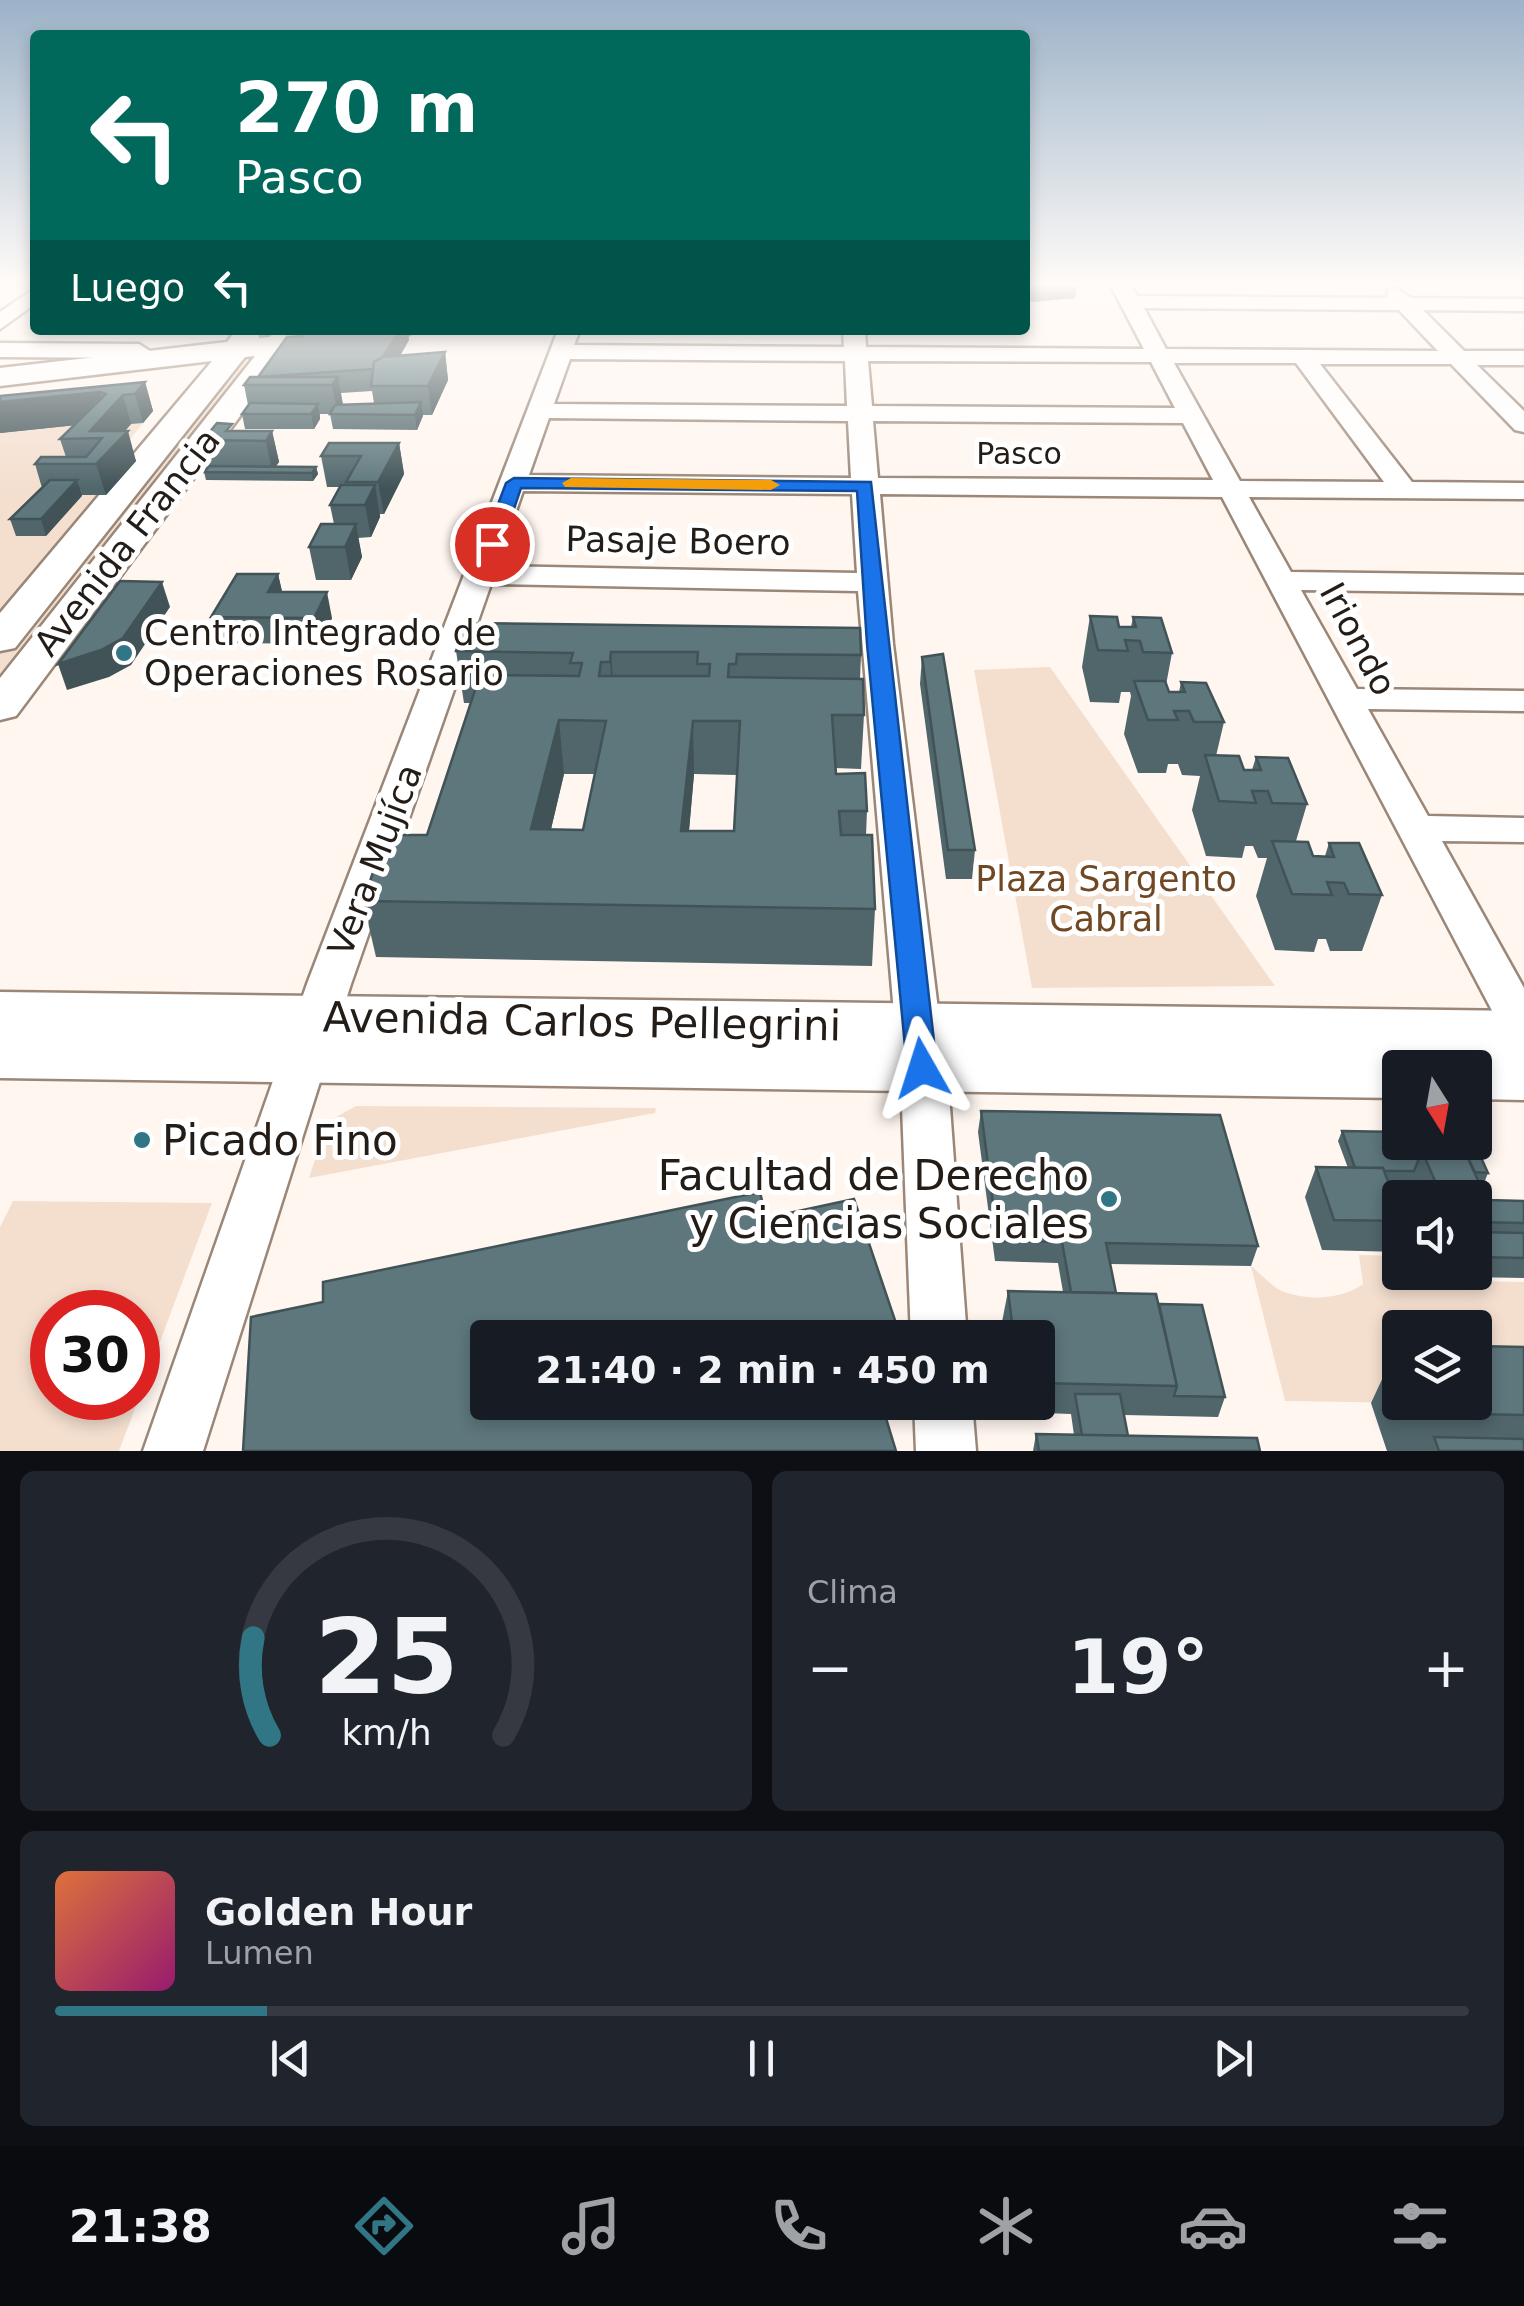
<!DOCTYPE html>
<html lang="es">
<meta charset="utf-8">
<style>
body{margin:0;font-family:"DejaVu Sans",sans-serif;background:#20242c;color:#f1f3f6;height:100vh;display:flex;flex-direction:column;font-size:38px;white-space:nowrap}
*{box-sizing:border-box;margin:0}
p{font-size:32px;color:#9ea1a6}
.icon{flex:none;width:55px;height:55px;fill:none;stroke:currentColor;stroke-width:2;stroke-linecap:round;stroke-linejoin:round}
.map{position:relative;height:1451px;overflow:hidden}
.panel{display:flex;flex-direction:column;gap:20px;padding:20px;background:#0d0f14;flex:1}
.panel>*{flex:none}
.hud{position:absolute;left:30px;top:30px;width:1000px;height:305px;border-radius:10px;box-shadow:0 5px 15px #0003;background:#00695c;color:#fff;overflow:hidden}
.needle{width:65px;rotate:169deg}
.buttons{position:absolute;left:1382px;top:1050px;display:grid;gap:20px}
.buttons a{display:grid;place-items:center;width:110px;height:110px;border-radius:10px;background:#171b24;box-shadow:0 5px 15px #0003;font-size:50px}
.speed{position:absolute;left:30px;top:1290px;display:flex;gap:20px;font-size:50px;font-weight:700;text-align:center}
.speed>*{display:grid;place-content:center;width:130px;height:130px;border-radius:50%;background:#171b24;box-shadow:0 5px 15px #0003;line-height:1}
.speed .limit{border:15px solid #d22;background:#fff;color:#111}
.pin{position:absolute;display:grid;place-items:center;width:85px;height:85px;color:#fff;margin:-42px;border:5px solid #fff;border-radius:50%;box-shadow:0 2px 10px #0007}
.me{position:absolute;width:110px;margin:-55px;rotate:354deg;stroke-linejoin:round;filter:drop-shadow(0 0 8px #0008)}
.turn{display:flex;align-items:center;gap:35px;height:210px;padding:0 40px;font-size:45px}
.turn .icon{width:130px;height:130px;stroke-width:2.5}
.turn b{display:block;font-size:70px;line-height:85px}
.then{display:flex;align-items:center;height:95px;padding:0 40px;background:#0003;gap:20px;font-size:38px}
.big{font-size:75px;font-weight:700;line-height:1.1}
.panel .card{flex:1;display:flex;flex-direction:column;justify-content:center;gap:15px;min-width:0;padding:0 35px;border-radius:15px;background:#20242c}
.panel .dial{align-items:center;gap:0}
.dial svg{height:260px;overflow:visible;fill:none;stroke:#363941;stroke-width:7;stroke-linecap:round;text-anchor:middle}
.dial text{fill:#f1f3f6;stroke:none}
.song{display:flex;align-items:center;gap:30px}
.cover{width:120px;height:120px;border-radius:15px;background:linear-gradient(135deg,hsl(20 70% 55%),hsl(320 70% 35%))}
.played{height:10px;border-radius:5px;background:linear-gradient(90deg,#317685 15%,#363941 15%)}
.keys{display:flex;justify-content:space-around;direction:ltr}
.heat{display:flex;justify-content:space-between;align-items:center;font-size:55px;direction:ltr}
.panel .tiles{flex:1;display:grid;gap:20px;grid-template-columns:1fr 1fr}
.card:last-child{grid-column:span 2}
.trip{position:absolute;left:470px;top:1320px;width:585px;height:100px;border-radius:10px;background:#171b24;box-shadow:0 5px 15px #0003;font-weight:700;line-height:100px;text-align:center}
.tabs{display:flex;height:160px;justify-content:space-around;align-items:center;background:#090b0e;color:#9ea1a6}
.tabs .icon{width:70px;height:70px}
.tabs .current{color:#317685}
.tabs b{font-size:45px;color:#f1f3f6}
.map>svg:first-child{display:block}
</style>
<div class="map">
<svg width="1524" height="1451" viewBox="0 0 1524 1451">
<rect width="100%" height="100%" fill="#fff6f0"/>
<g fill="#f4dfcf" fill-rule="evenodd">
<path d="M 251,330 L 290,330 L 0,707 L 0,639 Z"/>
<path d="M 153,411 L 113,460 L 136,461 L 0,616 L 0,425 Z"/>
<path d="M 1050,667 L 1275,986 L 1032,988 L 974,670 Z"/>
<path d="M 356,1106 L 656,1108 L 655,1113 L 309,1178 L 327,1122 Z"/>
<path d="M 13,1201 L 212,1203 L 119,1451 L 0,1451 L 0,1227 ZM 52,1312 L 138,1312 L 138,1398 L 52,1398 Z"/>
<path d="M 1359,1255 L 1400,1256 L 1400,1272 L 1464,1273 L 1468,1281 L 1524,1282 L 1524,1362 L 1475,1370 L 1475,1328 L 1400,1328 L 1400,1402 L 1414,1403 L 1285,1401 L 1251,1266 C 1261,1274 1272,1287 1284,1292 C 1309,1301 1343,1299 1363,1284 Z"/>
</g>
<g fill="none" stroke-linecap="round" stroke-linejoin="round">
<defs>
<g id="minor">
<path d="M 1111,286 L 1131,286 L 1137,296 L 1387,298 L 1388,290 L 1395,288 L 1411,298 L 1524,299 L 1524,311 L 1423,310 L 1464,351 L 1524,351 L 1524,365 L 1477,365 L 1524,411 L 1524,432 L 1515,430 L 1451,364 L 1320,364 L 1412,482 L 1524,483 L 1524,499 L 1249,497 L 1291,572 L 1524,575 L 1524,593 L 1301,590 L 1357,689 L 1524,691 L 1524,711 L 1368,709 L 1428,816 L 1524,818 L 1524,842 L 1442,841 L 1524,988 L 1524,1046 L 1508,1041 L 1222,497 L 880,494 L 893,644 L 950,1107 L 967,1338 L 911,1338 L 902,1107 L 858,591 L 491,584 L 351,984 L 203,1451 L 143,1451 L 307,984 L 558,330 L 580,330 L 574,345 L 844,347 L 843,330 L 865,330 L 866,347 L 1144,349 ZM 1144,308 L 1399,310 L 1438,351 L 1166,349 ZM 570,359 L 845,361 L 847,406 L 554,404 ZM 868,361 L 1151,362 L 1175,408 L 872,406 ZM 1174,363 L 1296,363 L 1384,482 L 1240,481 ZM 549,418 L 848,421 L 851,478 L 529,475 ZM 873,421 L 1183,423 L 1213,480 L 878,478 ZM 523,491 L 852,494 L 857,573 L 497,566 Z"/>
<path d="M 35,288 L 35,304 L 0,329 L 0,312 Z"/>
<path d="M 0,343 L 139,344 L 150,351 L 139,358 L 0,357 Z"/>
<path d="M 914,1402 L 972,1402 L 976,1451 L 916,1451 Z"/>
</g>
<g id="major">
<path d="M 236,330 L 258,330 L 259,338 L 270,337 L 275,330 L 304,330 L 302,333 L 416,330 L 402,338 L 288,352 L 16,716 L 0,720 L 0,678 L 255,356 L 245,357 L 15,648 L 0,651 L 0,613 L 212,361 L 0,386 L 0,368 L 227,342 Z"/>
<path d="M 0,992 L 1524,1011 L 1524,1100 L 1475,1099 L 1475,1068 L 1449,1068 L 1454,1058 L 1466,1054 L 1410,1054 L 1421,1057 L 1427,1068 L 1400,1068 L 1400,1098 L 0,1078 Z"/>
</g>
</defs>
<use href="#minor" stroke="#9a8778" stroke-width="5"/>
<use href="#major" stroke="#9a8778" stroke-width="5"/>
<use href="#minor" fill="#fff" fill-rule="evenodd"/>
<use href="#major" fill="#fff" fill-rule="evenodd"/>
</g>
<g fill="#50666b" fill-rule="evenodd">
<path d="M 1025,286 L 1077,286 L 1075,298 L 1032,302 L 1025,295 Z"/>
<path d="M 409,340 L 400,356 L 445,352 L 448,380 L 432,415 L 423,415 L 417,430 L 333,429 L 330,414 L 320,414 L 320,419 L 314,429 L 245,429 L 242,414 L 248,405 L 244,385 L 258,377 ZM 372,391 L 374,403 L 343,405 L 341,393 Z"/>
<path d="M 145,382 L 153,411 L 143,423 L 131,424 L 125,431 L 136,461 L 106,495 L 82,495 L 46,536 L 16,536 L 10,519 L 42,488 L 35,464 L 66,457 L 60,439 L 75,425 L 0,433 L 0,396 Z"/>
<path d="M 234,431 L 272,431 L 279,462 L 276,466 L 316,467 L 318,474 L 313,481 L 206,480 L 204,472 L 209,466 L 203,440 Z"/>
<path d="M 399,443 L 404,474 L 384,514 L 380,514 L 380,517 L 371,537 L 358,538 L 362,557 L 351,580 L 316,580 L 309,547 L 334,524 L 330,505 L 340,487 L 327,487 L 321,456 Z"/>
<path d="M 278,574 L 282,592 L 332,618 L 320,644 L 218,643 L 211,617 Z"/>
<path d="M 1090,616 L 1119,627 L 1131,627 L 1133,617 L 1172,653 L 1166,685 L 1169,692 L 1179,692 L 1181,682 L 1224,722 L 1216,756 L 1244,770 L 1252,770 L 1256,757 L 1307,804 L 1296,841 L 1313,856 L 1325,856 L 1329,843 L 1382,895 L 1362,951 L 1330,951 L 1326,939 L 1318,939 L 1314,952 L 1275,950 L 1256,896 L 1267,858 L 1258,858 L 1253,846 L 1245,846 L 1242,858 L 1206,856 L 1192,810 L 1200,776 L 1182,775 L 1178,764 L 1168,764 L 1166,773 L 1138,773 L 1124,734 L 1131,696 L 1130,692 L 1121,692 L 1119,703 L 1090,702 L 1082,667 Z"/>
<path d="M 466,623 L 861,655 L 860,679 L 864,715 L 861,769 L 835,768 L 836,774 L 867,811 L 866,835 L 875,909 L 872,966 L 376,957 L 363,901 L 427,835 L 471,703 L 464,703 L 456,651 ZM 564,774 L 594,774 L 583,830 L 551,829 ZM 694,774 L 737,775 L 734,831 L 689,831 Z"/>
<path d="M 922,657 L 975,850 L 972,879 L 946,879 L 920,684 Z"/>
<path d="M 981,1111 L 1258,1246 L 1251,1266 L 1110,1264 L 1116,1293 L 1159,1304 L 1225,1397 L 1218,1417 L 1124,1415 L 1128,1436 L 1260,1451 L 1033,1451 L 1036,1434 L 1074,1435 L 1071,1414 L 1014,1412 L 1013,1402 L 1038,1402 L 1038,1338 L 1004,1338 L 1002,1322 L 1008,1291 L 1063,1292 L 1058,1263 L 995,1261 L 978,1132 Z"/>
<path d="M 1342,1131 L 1400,1132 L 1488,1173 L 1484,1183 L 1479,1183 L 1487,1200 L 1524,1201 L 1524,1278 L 1467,1277 L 1465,1272 L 1475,1272 L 1475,1198 L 1400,1198 L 1400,1252 L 1322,1250 L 1305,1197 L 1316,1167 L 1348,1168 L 1338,1141 ZM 1388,1181 L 1409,1181 L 1416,1197 L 1394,1197 Z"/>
<path d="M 1398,1345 L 1400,1345 L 1400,1402 L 1475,1402 L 1524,1347 L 1524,1451 L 1387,1451 L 1371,1403 Z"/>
</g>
<g fill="#415357">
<path d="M 1034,286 L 1077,286 L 1075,298 L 1032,302 Z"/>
<path d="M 400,330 L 408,330 L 409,340 L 382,386 L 376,369 Z"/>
<path d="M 445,352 L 448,380 L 432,415 L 428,386 Z"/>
<path d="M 338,377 L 343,406 L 338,414 L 332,385 Z"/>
<path d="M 145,382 L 153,411 L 143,423 L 135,394 Z"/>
<path d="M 100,392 L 106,413 L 123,395 L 131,424 L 106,453 L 102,438 L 90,431 L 97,423 L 0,433 L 0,402 Z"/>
<path d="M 421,402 L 423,416 L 417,430 L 415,415 Z"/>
<path d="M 318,404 L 320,419 L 314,429 L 311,414 Z"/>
<path d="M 128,431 L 136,461 L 106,495 L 96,464 Z"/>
<path d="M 272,431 L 279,462 L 272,472 L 266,441 Z"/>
<path d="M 399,443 L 404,474 L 384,514 L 378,482 Z"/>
<path d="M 316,467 L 318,474 L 313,481 L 312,473 Z"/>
<path d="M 77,480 L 82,496 L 46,536 L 41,519 Z"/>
<path d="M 375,485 L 380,517 L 371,537 L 365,505 Z"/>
<path d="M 356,524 L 362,557 L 351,580 L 345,547 Z"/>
<path d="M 278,574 L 284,600 L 268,592 Z"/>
<path d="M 162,582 L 170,607 L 131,665 L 109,677 L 67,690 L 58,664 Z"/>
<path d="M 327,592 L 332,618 L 320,644 L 314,618 Z"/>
<path d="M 611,652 L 615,704 L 613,714 L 610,662 Z"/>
<path d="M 559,720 L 564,774 L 538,884 L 531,829 Z"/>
<path d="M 693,721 L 694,774 L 684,886 L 681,831 Z"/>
</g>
<g fill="#5d777c" stroke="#415357" stroke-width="2.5" fill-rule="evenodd">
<path d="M 304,330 L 400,330 L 383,357 L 374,362 L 373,369 L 258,377 L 287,337 L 303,336 Z"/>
<path d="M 445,352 L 428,386 L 371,386 L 374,362 L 383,357 Z"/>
<path d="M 250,377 L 338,377 L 332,385 L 244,385 Z"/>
<path d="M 145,382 L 135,394 L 123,395 L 90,431 L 128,431 L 96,464 L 35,464 L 41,457 L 86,457 L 102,438 L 60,439 L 106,394 L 100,392 L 0,402 L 0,396 Z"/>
<path d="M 421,402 L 415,415 L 330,414 L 335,405 Z"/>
<path d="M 250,403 L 318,404 L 311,414 L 242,414 Z"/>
<path d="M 217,423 L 232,424 L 226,431 L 272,431 L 266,441 L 203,440 Z"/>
<path d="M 329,443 L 399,443 L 378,482 L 346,482 L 361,456 L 321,456 Z"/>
<path d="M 209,466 L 316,467 L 312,473 L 204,472 Z"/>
<path d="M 50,480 L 77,480 L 41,519 L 10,519 Z"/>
<path d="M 341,485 L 375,485 L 365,505 L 330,505 Z"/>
<path d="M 321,524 L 356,524 L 345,547 L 309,547 Z"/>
<path d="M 237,574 L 278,574 L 268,592 L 327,592 L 314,618 L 211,617 Z"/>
<path d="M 120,581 L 162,582 L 123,638 L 101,650 L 58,664 Z"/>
<path d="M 1090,616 L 1117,617 L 1119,627 L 1136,627 L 1133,617 L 1161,618 L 1172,653 L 1143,652 L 1140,641 L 1125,640 L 1128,651 L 1098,650 Z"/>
<path d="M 466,623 L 860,628 L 861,655 L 737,654 L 736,664 L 729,664 L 728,677 L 863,679 L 864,715 L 832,715 L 836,774 L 865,773 L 867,811 L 839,811 L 841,835 L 872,835 L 875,909 L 363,901 L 386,835 L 427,835 L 480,675 L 579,676 L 582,663 L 570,663 L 573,653 L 456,651 ZM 611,652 L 698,652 L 697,664 L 710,664 L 709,676 L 599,676 L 601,662 L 610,662 ZM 559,720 L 606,721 L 583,830 L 531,829 ZM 693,721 L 740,721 L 734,831 L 681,831 Z"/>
<path d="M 943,654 L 975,850 L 948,850 L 922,657 Z"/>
<path d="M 1134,681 L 1165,681 L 1169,692 L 1185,692 L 1181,682 L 1206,683 L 1224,722 L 1194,722 L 1189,711 L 1174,711 L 1178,720 L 1148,720 Z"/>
<path d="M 1205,755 L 1239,756 L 1244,770 L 1261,770 L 1256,757 L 1288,758 L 1307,804 L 1272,803 L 1268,791 L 1252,791 L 1256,803 L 1219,801 Z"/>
<path d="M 1272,841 L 1308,842 L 1313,856 L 1334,857 L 1329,843 L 1359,843 L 1382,895 L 1349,894 L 1344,883 L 1327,882 L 1332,895 L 1292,894 Z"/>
<path d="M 981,1111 L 1220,1115 L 1258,1246 L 1106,1243 L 1116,1293 L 1071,1292 L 1062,1242 L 998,1241 Z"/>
<path d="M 1342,1131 L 1400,1132 L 1400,1142 L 1474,1142 L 1488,1173 L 1475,1172 L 1465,1152 L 1422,1151 L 1414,1171 L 1384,1171 L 1383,1168 L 1355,1168 Z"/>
<path d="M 1422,1151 L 1465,1152 L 1487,1200 L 1524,1201 L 1524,1223 L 1475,1222 L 1475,1198 L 1400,1198 L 1400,1221 L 1334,1220 L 1316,1167 L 1383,1168 L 1394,1197 L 1442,1197 Z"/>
<path d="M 760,1192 L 766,1218 L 854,1199 L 901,1338 L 488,1338 L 488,1402 L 881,1402 L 896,1451 L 243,1451 L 251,1317 L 323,1302 L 323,1282 Z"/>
<path d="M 1475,1232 L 1524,1233 L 1524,1258 L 1477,1257 L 1475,1252 Z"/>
<path d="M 1008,1291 L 1156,1294 L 1177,1386 L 1038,1383 L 1038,1338 L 1014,1338 Z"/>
<path d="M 1159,1304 L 1202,1305 L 1225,1397 L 1174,1396 L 1177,1386 Z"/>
<path d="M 1475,1346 L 1524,1347 L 1524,1415 L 1422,1413 L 1418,1402 L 1475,1402 Z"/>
<path d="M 1075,1394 L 1120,1394 L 1128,1436 L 1082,1435 Z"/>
<path d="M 1036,1434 L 1257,1438 L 1260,1451 L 1039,1451 Z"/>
<path d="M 1434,1437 L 1524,1439 L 1524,1451 L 1439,1451 Z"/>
</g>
<linearGradient id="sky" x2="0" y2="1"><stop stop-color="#9cb2c8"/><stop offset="0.58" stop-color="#fffbf8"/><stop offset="1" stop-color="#fffbf8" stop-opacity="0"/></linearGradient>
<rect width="1524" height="489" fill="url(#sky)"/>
<path fill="#1a73e8" stroke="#114b97" stroke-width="2.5" d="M 514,478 L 871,482 L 937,1068 L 932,1076 L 922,1079 L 911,1076 L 907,1068 L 867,644 L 857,491 L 521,488 L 502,544 L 492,550 L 486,548 L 483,544 L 506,483 Z"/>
<path fill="#f59e0b" d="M 571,478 L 771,480 L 780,485 L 771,490 L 565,487 L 562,483 Z"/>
<g fill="#317685" stroke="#fff" stroke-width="4">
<circle cx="124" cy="653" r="10"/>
<circle cx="142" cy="1140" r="10"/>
<circle cx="1109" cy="1199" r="10"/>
</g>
<g text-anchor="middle" stroke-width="10" stroke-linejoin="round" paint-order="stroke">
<g font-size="30" fill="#241d17" stroke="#fff">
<text x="1019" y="464">Pasco</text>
</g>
<g font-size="35" fill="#241d17" stroke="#fff">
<text transform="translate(678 541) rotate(1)" y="12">Pasaje Boero</text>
<text transform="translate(127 542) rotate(-52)" y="12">Avenida Francia</text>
<text transform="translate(1358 639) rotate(62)" y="12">Iriondo</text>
<text transform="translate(375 860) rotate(-69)" y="12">Vera Mujíca</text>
</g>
<g font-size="35" fill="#241d17" stroke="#fff" text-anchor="start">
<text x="144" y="645">Centro Integrado de<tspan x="144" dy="40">Operaciones Rosario</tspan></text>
</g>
<g font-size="35" fill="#714824" stroke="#fff">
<text x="1106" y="891">Plaza Sargento<tspan x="1106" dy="40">Cabral</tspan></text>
</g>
<g font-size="42" fill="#241d17" stroke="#fff">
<text transform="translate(582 1021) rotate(1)" y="15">Avenida Carlos Pellegrini</text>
</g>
<g font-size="42" fill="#241d17" stroke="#fff" text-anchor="start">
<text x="162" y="1155">Picado Fino</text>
<text x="1089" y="1190" text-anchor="end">Facultad de Derecho<tspan x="1089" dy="48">y Ciencias Sociales</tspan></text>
</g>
</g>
</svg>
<div class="buttons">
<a><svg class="needle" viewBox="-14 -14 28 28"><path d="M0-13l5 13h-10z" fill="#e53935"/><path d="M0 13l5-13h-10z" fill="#9ea1a6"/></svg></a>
<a><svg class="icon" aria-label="sound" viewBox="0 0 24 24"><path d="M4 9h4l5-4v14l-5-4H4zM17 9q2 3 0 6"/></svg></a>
<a><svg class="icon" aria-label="layers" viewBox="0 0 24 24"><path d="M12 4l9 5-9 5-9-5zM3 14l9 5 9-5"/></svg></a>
</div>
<div class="speed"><div class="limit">30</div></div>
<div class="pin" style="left:492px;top:544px;background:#d93025"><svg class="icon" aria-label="arrive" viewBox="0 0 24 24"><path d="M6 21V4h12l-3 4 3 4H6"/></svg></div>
<svg class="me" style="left:922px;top:1068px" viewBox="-20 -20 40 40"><path d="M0-17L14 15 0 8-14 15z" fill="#1a73e8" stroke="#fff" stroke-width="4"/></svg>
<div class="trip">21:40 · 2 min · 450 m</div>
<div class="hud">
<div class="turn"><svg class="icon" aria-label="left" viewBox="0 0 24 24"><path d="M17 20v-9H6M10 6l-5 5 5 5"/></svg><div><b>270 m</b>Pasco</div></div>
<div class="then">Luego<svg class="icon" aria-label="left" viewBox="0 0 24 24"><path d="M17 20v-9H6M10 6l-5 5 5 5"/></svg></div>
</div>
</div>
<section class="panel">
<div class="tiles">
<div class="card dial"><svg viewBox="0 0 100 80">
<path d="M14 69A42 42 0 1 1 86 69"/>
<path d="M14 69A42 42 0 0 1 9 39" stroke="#317685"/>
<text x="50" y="56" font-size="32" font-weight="700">25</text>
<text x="50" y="72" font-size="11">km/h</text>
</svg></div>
<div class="card"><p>Clima</p>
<div class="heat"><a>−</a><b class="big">19°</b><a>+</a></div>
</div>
<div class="card">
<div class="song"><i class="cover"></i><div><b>Golden Hour</b><p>Lumen</p></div></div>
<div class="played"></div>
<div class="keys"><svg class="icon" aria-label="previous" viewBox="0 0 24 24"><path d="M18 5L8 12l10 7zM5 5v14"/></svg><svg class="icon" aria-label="pause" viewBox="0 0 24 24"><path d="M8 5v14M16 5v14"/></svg><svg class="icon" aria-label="next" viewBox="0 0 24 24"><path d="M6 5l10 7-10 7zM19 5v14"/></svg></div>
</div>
</div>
</section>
<nav class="tabs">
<b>21:38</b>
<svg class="icon current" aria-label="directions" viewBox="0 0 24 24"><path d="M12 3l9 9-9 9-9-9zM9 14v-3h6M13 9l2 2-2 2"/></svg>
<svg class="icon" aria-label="music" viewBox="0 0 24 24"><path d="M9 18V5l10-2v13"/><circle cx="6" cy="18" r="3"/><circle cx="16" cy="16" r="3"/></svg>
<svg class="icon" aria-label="phone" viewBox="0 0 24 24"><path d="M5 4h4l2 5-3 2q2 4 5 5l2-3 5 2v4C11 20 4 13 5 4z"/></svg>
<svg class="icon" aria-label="climate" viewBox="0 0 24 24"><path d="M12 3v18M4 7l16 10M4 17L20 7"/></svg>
<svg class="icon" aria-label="car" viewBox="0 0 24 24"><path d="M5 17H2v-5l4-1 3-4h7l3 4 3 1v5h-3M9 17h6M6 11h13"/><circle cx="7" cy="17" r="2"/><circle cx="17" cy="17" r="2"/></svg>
<svg class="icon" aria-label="filters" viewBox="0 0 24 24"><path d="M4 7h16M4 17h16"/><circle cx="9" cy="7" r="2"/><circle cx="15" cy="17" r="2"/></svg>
</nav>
